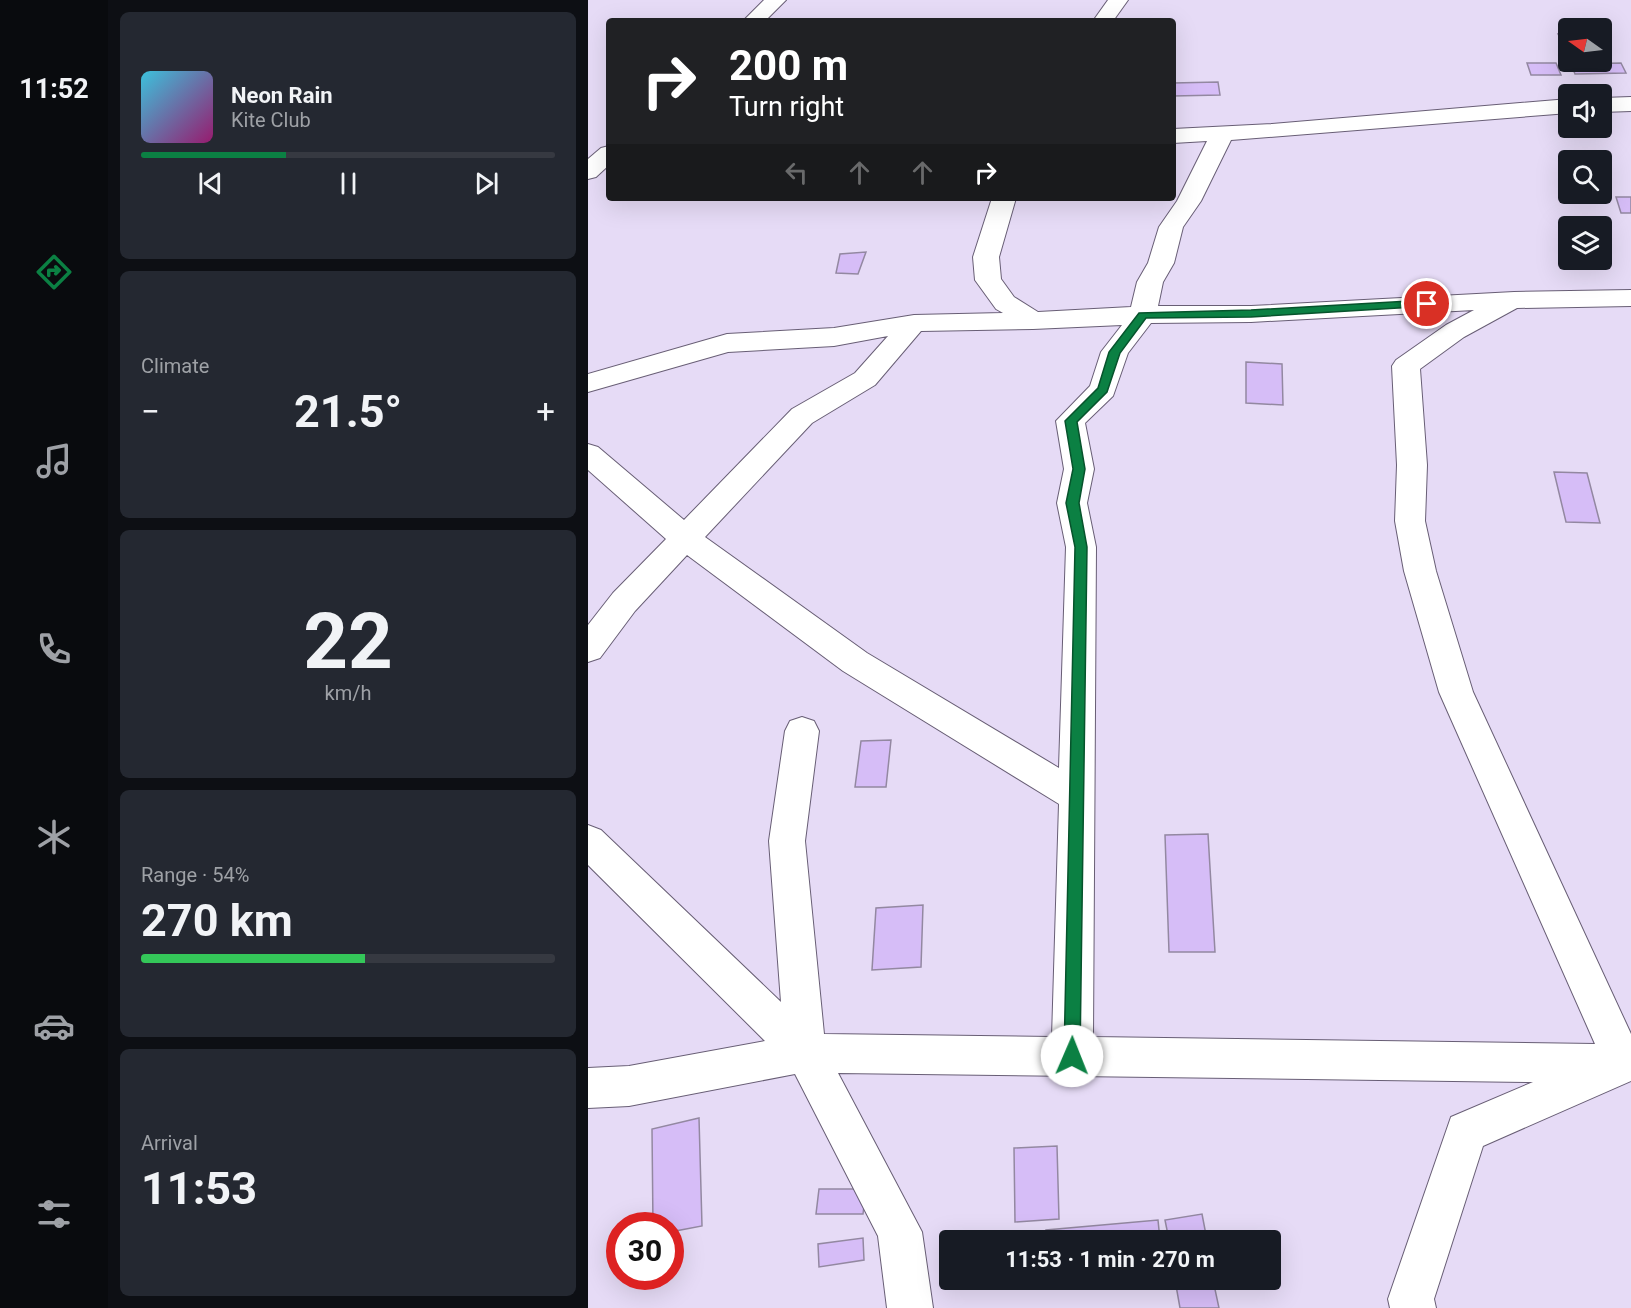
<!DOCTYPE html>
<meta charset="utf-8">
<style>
body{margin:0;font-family:Roboto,sans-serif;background:#242831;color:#f1f3f6;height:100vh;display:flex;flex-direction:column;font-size:22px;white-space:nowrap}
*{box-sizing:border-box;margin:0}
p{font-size:20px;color:#9ea1a6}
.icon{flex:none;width:33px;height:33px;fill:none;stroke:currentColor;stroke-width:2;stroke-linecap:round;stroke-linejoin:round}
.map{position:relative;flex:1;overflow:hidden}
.details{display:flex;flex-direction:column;gap:12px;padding:12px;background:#0d0f14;width:480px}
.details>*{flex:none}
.top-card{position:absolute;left:18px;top:18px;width:570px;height:183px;border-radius:6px;box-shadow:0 6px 24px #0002;background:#202124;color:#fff;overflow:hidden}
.needle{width:39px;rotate:284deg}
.fabs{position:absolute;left:970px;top:18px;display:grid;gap:12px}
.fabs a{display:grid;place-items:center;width:54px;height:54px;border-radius:6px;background:#171b24;box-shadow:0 6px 24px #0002;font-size:30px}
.speed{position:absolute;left:18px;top:1212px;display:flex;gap:12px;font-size:30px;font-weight:700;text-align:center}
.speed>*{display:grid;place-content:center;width:78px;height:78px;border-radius:50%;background:#171b24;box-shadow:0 6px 24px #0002;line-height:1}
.speed .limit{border:9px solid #d22;background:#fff;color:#111}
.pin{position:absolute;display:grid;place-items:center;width:51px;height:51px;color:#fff;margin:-26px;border:3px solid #fff;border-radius:50%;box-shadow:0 2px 6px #0007}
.me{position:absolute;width:66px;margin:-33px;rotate:1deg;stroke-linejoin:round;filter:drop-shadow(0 0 4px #0008)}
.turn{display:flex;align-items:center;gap:21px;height:126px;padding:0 24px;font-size:27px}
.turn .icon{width:78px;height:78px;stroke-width:2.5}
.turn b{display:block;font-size:42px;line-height:51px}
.lanes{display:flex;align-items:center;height:57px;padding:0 24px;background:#0003;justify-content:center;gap:30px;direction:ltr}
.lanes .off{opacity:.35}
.big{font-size:45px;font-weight:700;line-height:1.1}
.details .card{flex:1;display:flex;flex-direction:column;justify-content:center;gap:9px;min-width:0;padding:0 21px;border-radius:9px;background:#242831}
.details .dial{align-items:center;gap:0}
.dial b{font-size:78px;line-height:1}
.song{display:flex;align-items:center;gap:18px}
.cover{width:72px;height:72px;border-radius:9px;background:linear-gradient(135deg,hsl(190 70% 55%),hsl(320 70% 35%))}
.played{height:6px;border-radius:3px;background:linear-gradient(90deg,#0b8043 35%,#363941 35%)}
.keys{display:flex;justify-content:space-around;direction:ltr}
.heat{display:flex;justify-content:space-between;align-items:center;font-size:33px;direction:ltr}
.charge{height:9px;border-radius:4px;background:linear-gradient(90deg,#34c759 54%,#363941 0)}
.trip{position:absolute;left:351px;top:1230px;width:342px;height:60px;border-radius:6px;background:#171b24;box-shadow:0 6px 24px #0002;font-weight:700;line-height:60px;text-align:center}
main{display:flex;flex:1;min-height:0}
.menu{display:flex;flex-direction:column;width:108px;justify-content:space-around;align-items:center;background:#090b0e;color:#9ea1a6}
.menu .icon{width:42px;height:42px}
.menu .selected{color:#0b8043}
.menu b{font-size:27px;color:#f1f3f6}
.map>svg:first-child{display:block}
</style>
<main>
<nav class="menu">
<b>11:52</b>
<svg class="icon selected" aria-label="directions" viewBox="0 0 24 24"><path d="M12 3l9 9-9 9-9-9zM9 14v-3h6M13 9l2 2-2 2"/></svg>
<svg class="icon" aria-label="music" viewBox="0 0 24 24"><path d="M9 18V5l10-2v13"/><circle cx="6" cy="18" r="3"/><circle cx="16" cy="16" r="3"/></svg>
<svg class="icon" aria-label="phone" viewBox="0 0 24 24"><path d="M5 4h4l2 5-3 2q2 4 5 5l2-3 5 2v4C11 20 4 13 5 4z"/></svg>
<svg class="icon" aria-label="climate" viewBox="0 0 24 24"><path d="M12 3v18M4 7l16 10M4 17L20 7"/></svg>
<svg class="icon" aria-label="car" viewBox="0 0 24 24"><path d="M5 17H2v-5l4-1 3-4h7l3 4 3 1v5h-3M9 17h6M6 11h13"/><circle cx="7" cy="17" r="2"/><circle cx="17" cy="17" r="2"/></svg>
<svg class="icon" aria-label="filters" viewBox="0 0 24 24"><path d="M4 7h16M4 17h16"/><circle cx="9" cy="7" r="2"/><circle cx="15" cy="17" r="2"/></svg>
</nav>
<section class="details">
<div class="card">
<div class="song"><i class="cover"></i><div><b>Neon Rain</b><p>Kite Club</p></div></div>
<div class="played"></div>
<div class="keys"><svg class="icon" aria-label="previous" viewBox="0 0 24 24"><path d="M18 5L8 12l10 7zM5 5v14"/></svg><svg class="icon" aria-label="pause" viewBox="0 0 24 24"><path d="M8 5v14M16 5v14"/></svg><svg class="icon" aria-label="next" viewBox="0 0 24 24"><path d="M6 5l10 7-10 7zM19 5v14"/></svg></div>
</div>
<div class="card"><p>Climate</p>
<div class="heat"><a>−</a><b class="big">21.5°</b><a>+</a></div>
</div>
<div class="card dial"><b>22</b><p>km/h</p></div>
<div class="card"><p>Range · 54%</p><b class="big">270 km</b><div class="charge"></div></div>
<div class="card"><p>Arrival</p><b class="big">11:53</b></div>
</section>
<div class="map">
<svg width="1043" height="1308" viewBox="0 0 1043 1308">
<rect width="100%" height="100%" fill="#e6dbf6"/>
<g fill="#d6bdf7" stroke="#9388a1" stroke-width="1.5">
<path d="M 981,33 L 981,44 L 975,44 L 970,34 Z"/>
<path d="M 939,63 L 968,63 L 973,75 L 943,75 Z"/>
<path d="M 1033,63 L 1038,73 L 987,74 L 983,64 Z"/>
<path d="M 630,82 L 632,95 L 585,96 L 585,83 Z"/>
<path d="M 1028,197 L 1043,197 L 1043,213 L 1033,213 Z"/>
<path d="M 278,252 L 270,274 L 248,273 L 252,254 Z"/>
<path d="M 658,362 L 694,364 L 695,405 L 658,403 Z"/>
<path d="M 966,472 L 999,473 L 1012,523 L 978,522 Z"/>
<path d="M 303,740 L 298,787 L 267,787 L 273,741 Z"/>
<path d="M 620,834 L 627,952 L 581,952 L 577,835 Z"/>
<path d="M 335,905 L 333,967 L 284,970 L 288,908 Z"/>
<path d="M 111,1118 L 114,1226 L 82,1232 L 82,1226 L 65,1226 L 64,1129 Z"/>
<path d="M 469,1146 L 471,1219 L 427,1222 L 426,1148 Z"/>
<path d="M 231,1189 L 278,1189 L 275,1214 L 228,1214 Z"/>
<path d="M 614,1214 L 619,1240 L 581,1240 L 577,1220 Z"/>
<path d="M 570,1220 L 572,1240 L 459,1240 L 458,1230 Z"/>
<path d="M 275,1238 L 276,1260 L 231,1267 L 230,1244 Z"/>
<path d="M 587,1280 L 625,1280 L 631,1308 L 592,1308 Z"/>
</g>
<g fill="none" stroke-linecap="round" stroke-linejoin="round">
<defs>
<g id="minor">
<path d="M 176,0 L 198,0 L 177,21 L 155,21 Z"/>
<path d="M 520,0 L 540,0 L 525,21 L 505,21 Z"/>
<path d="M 1043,97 L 1043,111 L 1014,112 L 1014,98 Z"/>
<path d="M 981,99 L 981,113 L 643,140 L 613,201 L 595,227 L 586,263 L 575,282 L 570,306 L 663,306 L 926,292 L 1043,290 L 1043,306 L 929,308 L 876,337 L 832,369 L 839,465 L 837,521 L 848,571 L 885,692 L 1043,1034 L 1043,1081 L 895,1146 L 846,1299 L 848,1308 L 802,1308 L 800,1299 L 863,1117 L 945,1082 L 250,1073 L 334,1232 L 345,1308 L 299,1308 L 290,1236 L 207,1074 L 41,1106 L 0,1108 L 0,1068 L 41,1066 L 177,1041 L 0,865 L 0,825 L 13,830 L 193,1002 L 181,841 L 197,731 L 202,721 L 214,717 L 226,721 L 231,731 L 217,841 L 236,1034 L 464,1037 L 471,804 L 255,671 L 99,555 L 47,611 L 12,658 L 0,662 L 0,625 L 25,593 L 78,539 L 0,470 L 0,444 L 10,447 L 96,520 L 204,409 L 267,373 L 300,336 L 246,346 L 140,352 L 0,392 L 0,374 L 139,334 L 246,328 L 326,315 L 415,313 L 408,309 L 387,280 L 385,257 L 404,198 L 428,198 L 411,257 L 413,279 L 426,297 L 450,312 L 543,307 L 549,282 L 560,263 L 571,227 L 589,201 L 619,141 L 585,143 L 585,129 L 684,124 ZM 886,310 L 858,325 L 808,360 L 804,366 L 809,465 L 807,521 L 816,571 L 851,692 L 1007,1044 L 505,1037 L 508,547 L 499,503 L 506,469 L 497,423 L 525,396 L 540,353 L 563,323 L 663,322 ZM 534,325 L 513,352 L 502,386 L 468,421 L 476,469 L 469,503 L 478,547 L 471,768 L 279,653 L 117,537 L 224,423 L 287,385 L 333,331 L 445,329 Z"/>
<path d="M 21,146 L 21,165 L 8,177 L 0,179 L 0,159 L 13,148 Z"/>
</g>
</defs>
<use href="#minor" stroke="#685e75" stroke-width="2"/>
<use href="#minor" fill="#fff" fill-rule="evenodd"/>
</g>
<path fill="#0b8043" stroke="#07532c" stroke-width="1.5" d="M 839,300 L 845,304 L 843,306 L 663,317 L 558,318 L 532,353 L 519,392 L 489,422 L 497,469 L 491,503 L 499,547 L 492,1056 L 490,1062 L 484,1065 L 478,1062 L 476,1056 L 487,547 L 478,503 L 485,469 L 477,421 L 510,388 L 521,352 L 551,313 L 663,310 Z"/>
</svg>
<div class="fabs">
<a><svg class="needle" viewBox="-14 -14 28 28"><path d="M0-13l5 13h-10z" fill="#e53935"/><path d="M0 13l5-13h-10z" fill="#9ea1a6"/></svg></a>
<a><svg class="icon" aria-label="sound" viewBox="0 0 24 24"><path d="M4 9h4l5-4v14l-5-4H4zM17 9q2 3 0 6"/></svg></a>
<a><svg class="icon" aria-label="search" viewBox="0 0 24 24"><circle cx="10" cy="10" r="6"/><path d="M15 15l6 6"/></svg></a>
<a><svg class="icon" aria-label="layers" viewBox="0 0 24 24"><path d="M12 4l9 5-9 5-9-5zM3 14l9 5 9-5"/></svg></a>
</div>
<div class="speed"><div class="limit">30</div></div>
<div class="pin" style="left:839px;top:304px;background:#d93025"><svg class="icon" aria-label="arrive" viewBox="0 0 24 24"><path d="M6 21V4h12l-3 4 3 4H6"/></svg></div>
<svg class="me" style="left:484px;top:1056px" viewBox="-20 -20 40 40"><circle r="19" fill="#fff"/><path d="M0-13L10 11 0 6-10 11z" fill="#0b8043"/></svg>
<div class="trip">11:53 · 1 min · 270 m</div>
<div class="top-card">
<div class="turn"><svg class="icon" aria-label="right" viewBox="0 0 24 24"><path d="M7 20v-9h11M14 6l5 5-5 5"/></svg><div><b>200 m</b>Turn right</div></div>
<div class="lanes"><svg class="icon off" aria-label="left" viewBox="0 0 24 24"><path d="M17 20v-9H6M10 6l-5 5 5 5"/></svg><svg class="icon off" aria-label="ahead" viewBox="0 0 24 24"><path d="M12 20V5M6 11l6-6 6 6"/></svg><svg class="icon off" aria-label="ahead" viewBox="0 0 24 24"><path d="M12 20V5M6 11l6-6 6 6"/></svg><svg class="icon" aria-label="right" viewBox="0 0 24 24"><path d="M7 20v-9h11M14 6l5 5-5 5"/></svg></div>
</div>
</div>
</main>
